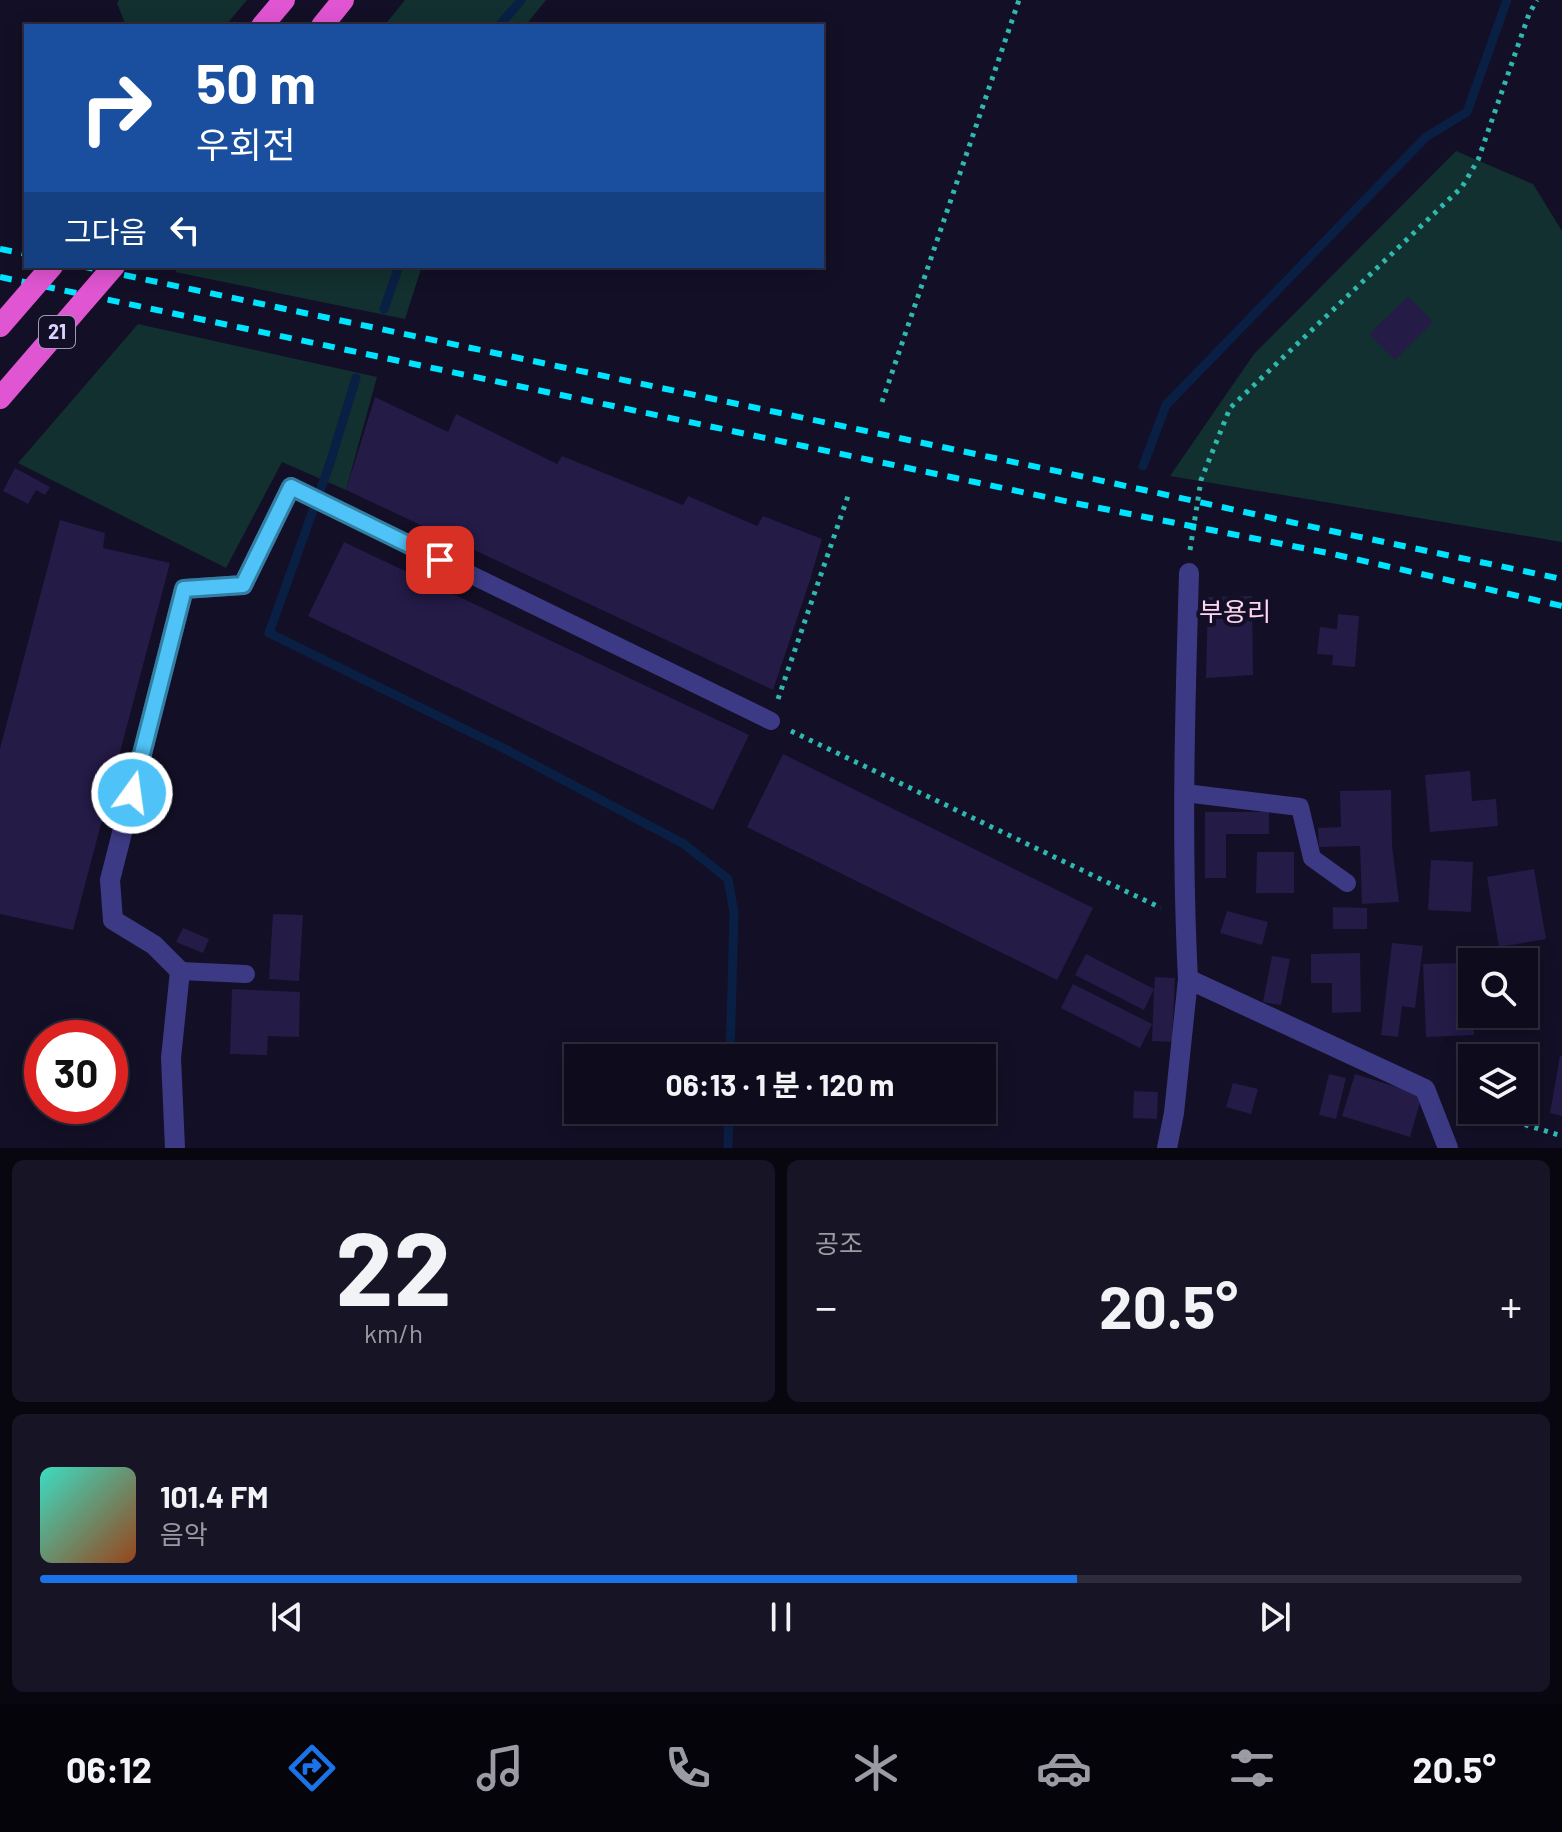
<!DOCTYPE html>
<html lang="ko">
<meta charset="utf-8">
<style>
body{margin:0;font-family:Barlow,"Noto Sans KR",sans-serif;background:#171425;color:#f1f3f6;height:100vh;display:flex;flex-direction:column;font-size:30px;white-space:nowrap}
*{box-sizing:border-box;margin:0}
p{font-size:26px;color:#9b9ba3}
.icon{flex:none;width:44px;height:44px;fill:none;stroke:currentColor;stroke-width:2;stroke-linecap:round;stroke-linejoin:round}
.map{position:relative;height:1148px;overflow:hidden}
.sheet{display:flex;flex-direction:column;gap:12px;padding:12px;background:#08060f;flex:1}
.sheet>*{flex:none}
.top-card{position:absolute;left:24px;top:24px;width:800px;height:244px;border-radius:0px;box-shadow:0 4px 20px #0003,0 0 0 2px #2e2b3b;background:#1a4fa0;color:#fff;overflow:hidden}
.tools{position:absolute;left:1458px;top:948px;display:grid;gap:16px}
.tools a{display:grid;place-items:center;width:80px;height:80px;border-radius:0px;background:#0e0b1c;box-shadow:0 4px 20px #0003,0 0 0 2px #2e2b3b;font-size:40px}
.speed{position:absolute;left:24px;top:1020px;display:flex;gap:16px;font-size:40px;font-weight:700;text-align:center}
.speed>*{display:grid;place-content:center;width:104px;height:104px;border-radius:50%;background:#0e0b1c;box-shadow:0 4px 20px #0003,0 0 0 2px #2e2b3b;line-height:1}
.speed .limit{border:12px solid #d22;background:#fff;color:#111}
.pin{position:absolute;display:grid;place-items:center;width:68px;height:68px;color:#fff;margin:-34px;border-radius:16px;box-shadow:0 4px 12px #0006}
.me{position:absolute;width:88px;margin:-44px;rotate:14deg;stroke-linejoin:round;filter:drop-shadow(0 0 6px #0008)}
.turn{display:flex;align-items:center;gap:28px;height:168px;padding:0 40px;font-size:36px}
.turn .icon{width:104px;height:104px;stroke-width:2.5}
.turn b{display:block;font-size:56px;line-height:68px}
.then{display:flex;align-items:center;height:76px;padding:0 40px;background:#0003;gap:16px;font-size:30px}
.big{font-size:60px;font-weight:700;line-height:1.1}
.sheet .tile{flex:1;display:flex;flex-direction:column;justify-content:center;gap:12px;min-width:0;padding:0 28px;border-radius:12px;background:#171425}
.sheet .dial{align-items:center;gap:0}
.dial b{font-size:104px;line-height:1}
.song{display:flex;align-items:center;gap:24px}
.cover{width:96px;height:96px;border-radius:12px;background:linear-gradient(135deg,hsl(170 70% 55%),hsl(20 70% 35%))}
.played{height:8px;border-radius:4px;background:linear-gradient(90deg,#1a73e8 70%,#2e2b3b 70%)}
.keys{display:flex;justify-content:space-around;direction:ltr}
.heat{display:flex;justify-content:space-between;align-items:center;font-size:44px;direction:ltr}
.sheet .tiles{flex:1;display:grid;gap:12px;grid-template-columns:1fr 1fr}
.tile:last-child{grid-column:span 2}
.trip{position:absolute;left:564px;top:1044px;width:432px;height:80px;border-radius:0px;background:#0e0b1c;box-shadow:0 4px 20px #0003,0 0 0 2px #2e2b3b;font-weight:700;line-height:80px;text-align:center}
.tab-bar{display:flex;height:128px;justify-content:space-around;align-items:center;background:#06040b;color:#9b9ba3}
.tab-bar .icon{width:56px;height:56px}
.tab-bar .current{color:#1a73e8}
.tab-bar b{font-size:36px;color:#f1f3f6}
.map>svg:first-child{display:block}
</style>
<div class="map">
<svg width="1562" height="1148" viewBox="0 0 1562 1148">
<rect width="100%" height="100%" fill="#130f26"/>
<g fill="#12302f">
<path d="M 119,0 L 247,0 L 225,26 L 126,26 L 117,3 Z"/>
<path d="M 405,0 L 546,0 L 525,26 L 384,26 Z"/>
<path d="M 1456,151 L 1533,184 L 1562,231 L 1562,542 L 1170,476 L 1254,354 Z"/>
<path d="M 180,266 L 422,266 L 405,319 L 175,272 Z"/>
<path d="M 138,324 L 377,377 L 346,490 L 282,462 L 226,568 L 18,463 Z"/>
</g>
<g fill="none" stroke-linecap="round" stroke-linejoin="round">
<g stroke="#0a1f44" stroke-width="9">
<path d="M 499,26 L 521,0"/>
<path d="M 384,309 L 399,266"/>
<path d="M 356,378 L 330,463 L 269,633 L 503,748 L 684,844 L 728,879 L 734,913 L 730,1058"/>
<path d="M 1143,466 L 1166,405 L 1426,137 L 1467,112 L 1507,0"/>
<path d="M 728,1148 L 729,1110"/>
</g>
</g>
<g fill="#241b47">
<path d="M 1408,296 L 1433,322 L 1395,360 L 1369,334 Z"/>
<path d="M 375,397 L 448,432 L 456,414 L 557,464 L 562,456 L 683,505 L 688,496 L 757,526 L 763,516 L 822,539 L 810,580 L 773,690 L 346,490 Z"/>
<path d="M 15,468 L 50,487 L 45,495 L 36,490 L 28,504 L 3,491 Z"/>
<path d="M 60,520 L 105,533 L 103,548 L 170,563 L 73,930 L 0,914 L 0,749 Z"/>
<path d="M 344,542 L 749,735 L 713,810 L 308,616 Z"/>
<path d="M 1252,596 L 1253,675 L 1206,678 L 1208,597 Z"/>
<path d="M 1338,614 L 1359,616 L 1355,667 L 1332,665 L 1333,655 L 1317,654 L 1320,627 L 1337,629 Z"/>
<path d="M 783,754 L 1093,908 L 1057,980 L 747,827 Z"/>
<path d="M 1470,771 L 1472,801 L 1496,799 L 1498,826 L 1430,832 L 1425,775 Z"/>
<path d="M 1391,790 L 1392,845 L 1399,902 L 1362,904 L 1360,846 L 1319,847 L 1318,828 L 1341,827 L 1340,791 Z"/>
<path d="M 1205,812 L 1269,812 L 1269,834 L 1226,834 L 1226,878 L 1205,878 Z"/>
<path d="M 1257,852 L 1294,852 L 1294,893 L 1256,893 Z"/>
<path d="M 1431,860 L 1473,862 L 1471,912 L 1428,910 Z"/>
<path d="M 1534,869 L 1546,939 L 1499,947 L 1487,877 Z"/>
<path d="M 1333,907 L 1367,908 L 1367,929 L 1333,929 Z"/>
<path d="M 1227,911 L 1268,922 L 1262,945 L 1220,933 Z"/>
<path d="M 273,914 L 303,915 L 299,981 L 269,979 Z"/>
<path d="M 183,928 L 209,939 L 203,953 L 176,942 Z"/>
<path d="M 1392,943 L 1423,946 L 1415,1008 L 1402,1006 L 1398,1037 L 1381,1035 Z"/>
<path d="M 1499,948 L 1500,962 L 1473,962 L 1473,950 Z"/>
<path d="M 1360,953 L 1361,1012 L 1332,1013 L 1332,983 L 1311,983 L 1311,954 Z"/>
<path d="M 1086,954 L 1154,989 L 1155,977 L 1175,978 L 1172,1042 L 1152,1041 L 1154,989 L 1144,1010 L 1075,975 Z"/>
<path d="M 1272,956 L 1290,959 L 1281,1005 L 1263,1002 Z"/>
<path d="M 1461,963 L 1461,988 L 1472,991 L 1474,1035 L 1426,1037 L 1423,964 Z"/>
<path d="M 1073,984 L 1152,1024 L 1140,1048 L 1061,1008 Z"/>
<path d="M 232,989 L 300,992 L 299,1037 L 268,1036 L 267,1055 L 230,1054 Z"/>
<path d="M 1560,1056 L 1562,1056 L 1562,1116 L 1550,1113 Z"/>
<path d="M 1329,1074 L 1346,1078 L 1336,1119 L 1319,1115 Z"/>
<path d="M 1355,1074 L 1422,1095 L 1410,1137 L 1342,1116 Z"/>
<path d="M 1233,1083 L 1258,1089 L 1251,1114 L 1226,1107 Z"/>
<path d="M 1134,1091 L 1158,1092 L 1157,1119 L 1133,1118 Z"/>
</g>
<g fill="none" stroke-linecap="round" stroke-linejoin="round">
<g stroke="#2fb8b0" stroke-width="5" stroke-dasharray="4 6" stroke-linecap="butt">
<path d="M 882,402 L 1019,0"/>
<path d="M 1190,550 L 1201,480 L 1230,408 L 1462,187 L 1478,160 L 1529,14 L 1537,0"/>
<path d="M 778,699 L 848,496"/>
<path d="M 791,731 L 1161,908"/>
<path d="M 1458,1104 L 1472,1108"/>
<path d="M 1477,1110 L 1562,1136"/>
</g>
<g stroke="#3d3a85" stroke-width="18">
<path d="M 291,487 L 771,721"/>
<path d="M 1185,793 L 1300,807 L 1312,858 L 1347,883"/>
<path d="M 180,971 L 246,974"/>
</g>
<g stroke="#3d3a85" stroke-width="20">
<path d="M 1188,979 C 1181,844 1185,708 1189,573"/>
<path d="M 175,1148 L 171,1058 L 180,971 L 154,945 L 113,920 L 110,880 L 184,589 L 243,585 L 291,487"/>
<path d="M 1167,1148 L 1174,1113 L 1188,979 L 1425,1089 L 1448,1148"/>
</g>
<g stroke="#e055d1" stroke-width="22">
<path d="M 262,26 L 284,0"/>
<path d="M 322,26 L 343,0"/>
</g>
<g stroke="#00e5ff" stroke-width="6" stroke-dasharray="12 10" stroke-linecap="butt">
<path d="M 0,249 L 26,254"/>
<path d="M 81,266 L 1080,476 L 1336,532 L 1562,579"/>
<path d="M 0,277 L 1079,504 L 1333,554 L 1562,606"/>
</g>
<g stroke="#e055d1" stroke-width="22">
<path d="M 0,326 L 52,266"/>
<path d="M 0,398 L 114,266"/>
</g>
</g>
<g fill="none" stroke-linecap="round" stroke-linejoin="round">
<defs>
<path id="route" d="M 132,793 L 184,589 L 243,585 L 291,487 L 440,560"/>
</defs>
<use href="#route" stroke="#337fa1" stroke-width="20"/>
<use href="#route" stroke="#4fc3f7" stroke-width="14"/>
</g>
<g text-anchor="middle" stroke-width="8" stroke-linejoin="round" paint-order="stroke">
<rect fill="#130f26" stroke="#9e99be" stroke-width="2" x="39" y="316" width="36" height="32" rx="6"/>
<g font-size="20" font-weight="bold" fill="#d9d4ff">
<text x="57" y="339">21</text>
</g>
<g font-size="26" fill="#ffd6f0" stroke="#130f26">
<text x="1235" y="621">부용리</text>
</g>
</g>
</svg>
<div class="tools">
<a><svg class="icon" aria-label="search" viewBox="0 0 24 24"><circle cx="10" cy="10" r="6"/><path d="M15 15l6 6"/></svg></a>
<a><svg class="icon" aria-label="layers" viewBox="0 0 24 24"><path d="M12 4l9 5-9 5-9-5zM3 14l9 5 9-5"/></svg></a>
</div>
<div class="speed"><div class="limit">30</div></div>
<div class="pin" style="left:440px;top:560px;background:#d93025"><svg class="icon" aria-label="arrive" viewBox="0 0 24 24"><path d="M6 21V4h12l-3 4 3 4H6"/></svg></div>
<svg class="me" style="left:132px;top:793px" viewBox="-20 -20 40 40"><circle r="17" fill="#4fc3f7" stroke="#fff" stroke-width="3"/><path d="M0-11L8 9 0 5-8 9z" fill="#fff"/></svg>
<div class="trip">06:13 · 1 분 · 120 m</div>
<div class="top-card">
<div class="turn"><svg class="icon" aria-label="right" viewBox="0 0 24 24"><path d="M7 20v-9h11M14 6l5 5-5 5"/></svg><div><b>50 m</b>우회전</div></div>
<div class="then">그다음<svg class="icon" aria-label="left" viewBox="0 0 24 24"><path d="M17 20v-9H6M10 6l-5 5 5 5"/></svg></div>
</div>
</div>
<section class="sheet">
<div class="tiles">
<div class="tile dial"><b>22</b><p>km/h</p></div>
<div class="tile"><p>공조</p>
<div class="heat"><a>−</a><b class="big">20.5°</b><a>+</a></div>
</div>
<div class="tile">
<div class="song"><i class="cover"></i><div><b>101.4 FM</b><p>음악</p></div></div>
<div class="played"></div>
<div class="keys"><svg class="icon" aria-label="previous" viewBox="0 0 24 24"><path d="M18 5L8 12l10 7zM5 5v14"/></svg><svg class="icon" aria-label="pause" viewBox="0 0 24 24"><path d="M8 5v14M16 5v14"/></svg><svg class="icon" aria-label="next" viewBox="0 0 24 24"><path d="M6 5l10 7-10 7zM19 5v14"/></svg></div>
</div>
</div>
</section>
<nav class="tab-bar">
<b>06:12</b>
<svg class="icon current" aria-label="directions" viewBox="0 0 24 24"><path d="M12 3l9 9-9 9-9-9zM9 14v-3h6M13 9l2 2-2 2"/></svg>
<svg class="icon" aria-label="music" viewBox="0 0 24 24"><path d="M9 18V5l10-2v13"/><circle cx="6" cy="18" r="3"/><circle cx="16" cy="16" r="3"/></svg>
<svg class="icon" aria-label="phone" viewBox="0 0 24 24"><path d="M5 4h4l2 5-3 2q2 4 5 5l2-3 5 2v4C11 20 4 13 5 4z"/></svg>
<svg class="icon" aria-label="climate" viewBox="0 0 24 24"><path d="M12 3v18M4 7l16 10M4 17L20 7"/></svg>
<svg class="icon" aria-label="car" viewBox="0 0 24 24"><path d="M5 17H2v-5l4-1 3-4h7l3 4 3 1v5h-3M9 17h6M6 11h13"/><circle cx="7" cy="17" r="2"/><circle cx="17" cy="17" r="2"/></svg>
<svg class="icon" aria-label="filters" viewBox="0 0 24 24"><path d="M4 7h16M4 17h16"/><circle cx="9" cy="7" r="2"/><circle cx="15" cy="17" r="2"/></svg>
<b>20.5°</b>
</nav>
